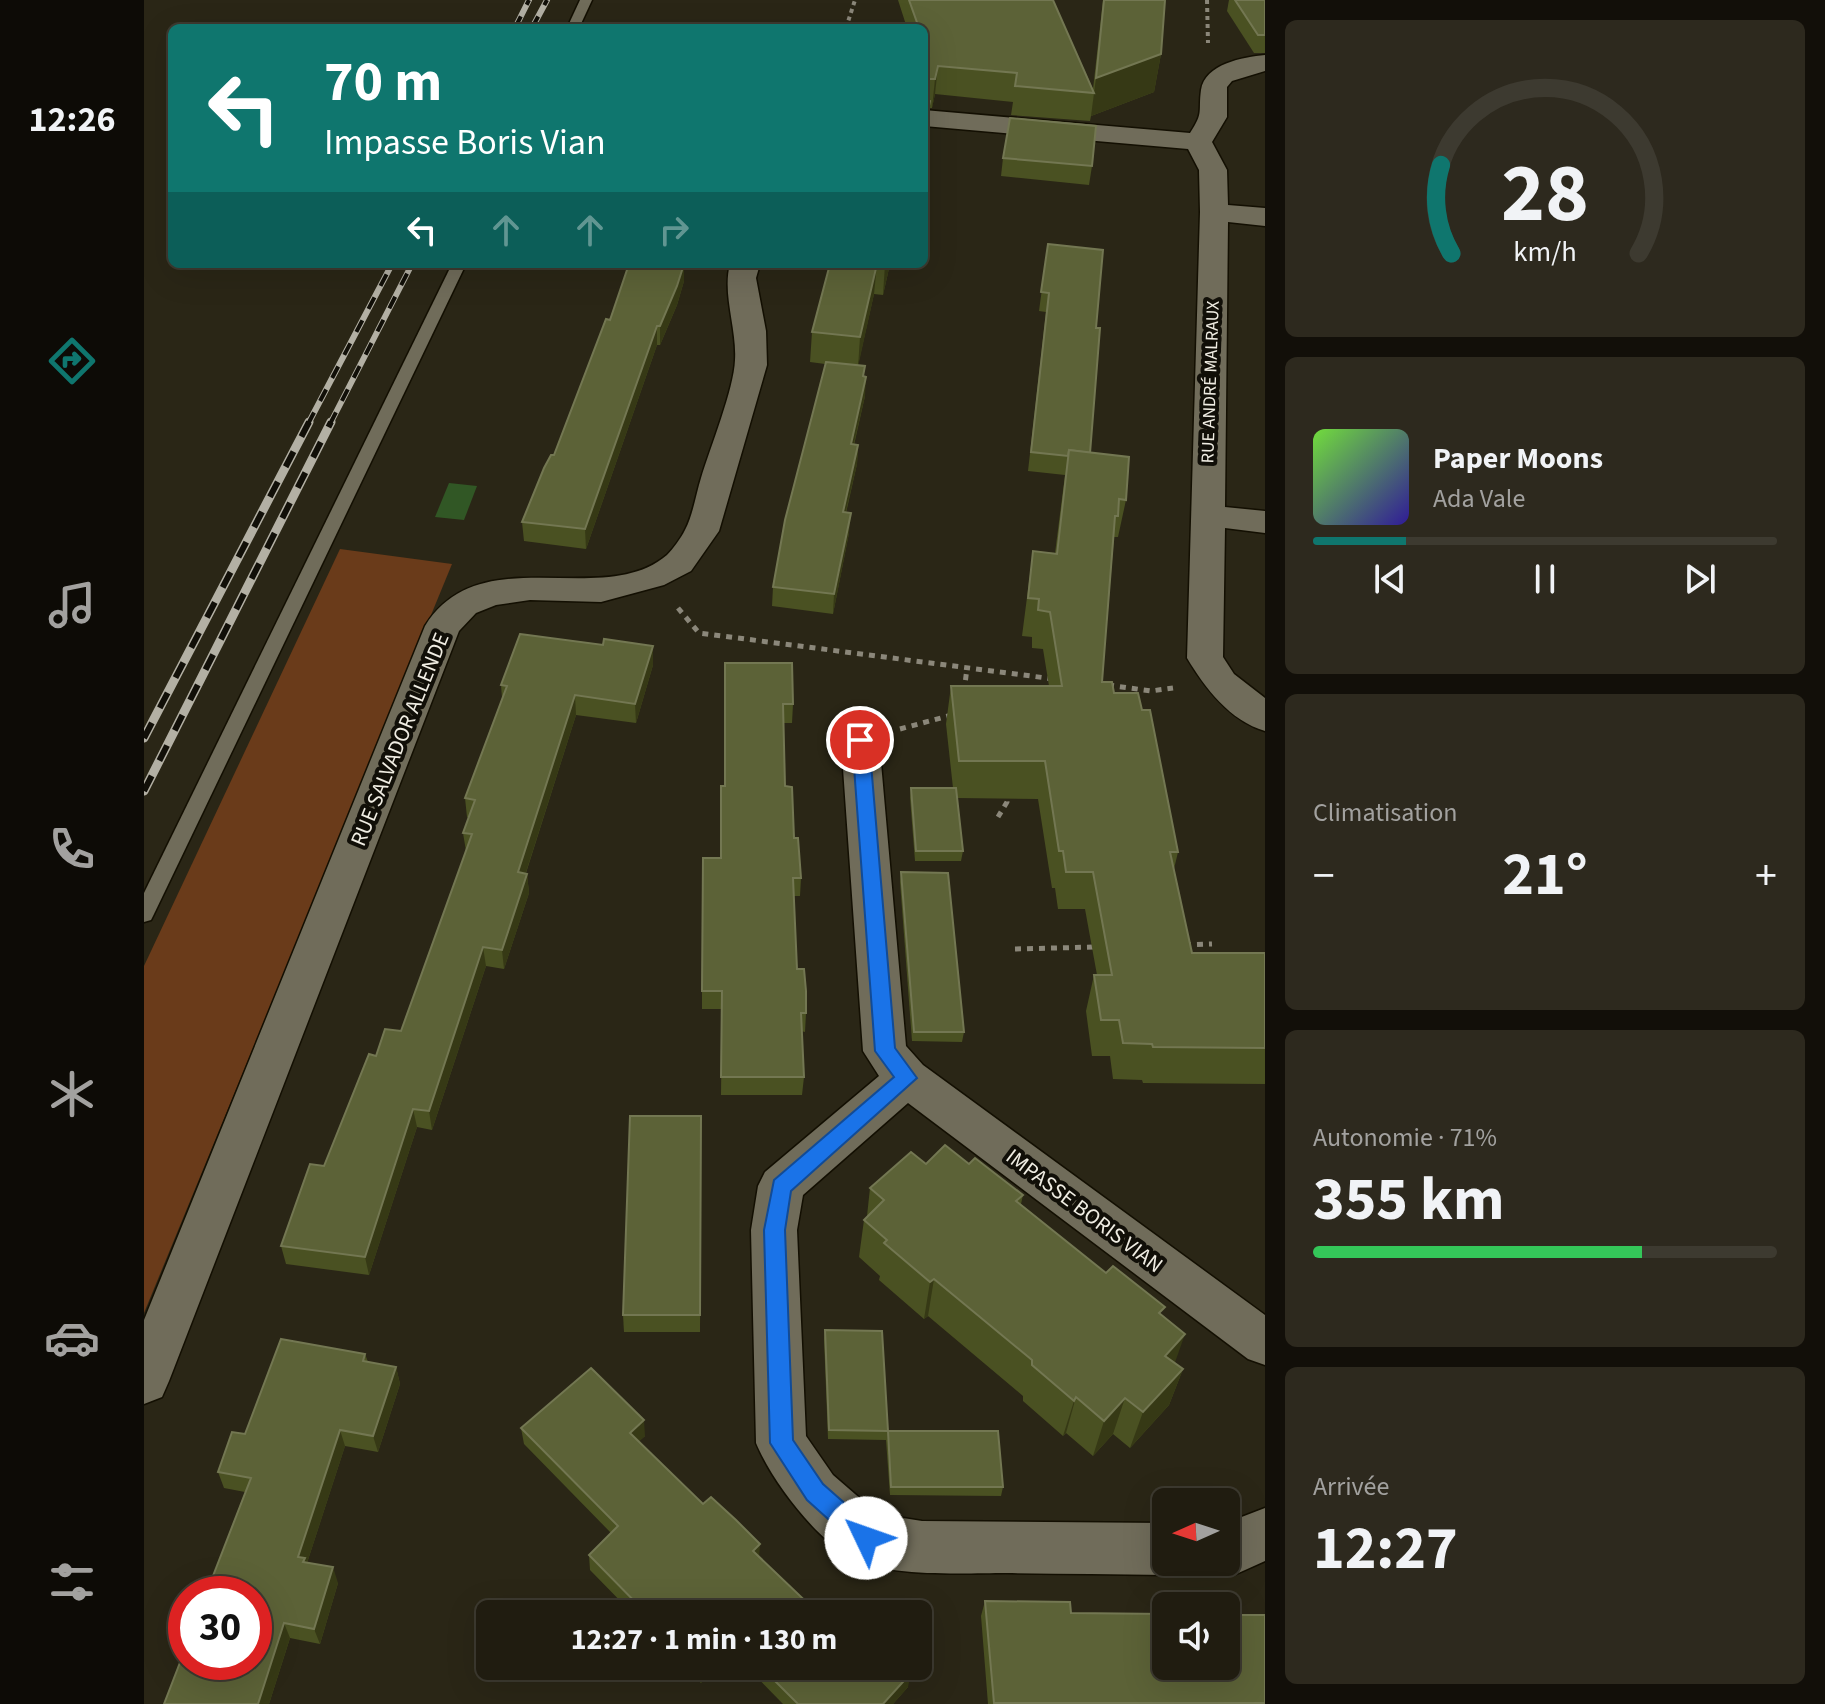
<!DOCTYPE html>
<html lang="fr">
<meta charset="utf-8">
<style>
body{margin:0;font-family:"Source Sans 3",sans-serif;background:#2d291e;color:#f1f3f6;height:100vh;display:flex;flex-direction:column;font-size:30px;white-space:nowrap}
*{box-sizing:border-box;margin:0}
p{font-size:26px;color:#a2a19f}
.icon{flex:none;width:44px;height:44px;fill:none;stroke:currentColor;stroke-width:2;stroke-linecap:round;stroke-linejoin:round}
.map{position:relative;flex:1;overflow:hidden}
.details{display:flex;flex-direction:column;gap:20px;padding:20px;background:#120f09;width:560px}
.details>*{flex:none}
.banner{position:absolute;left:24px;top:24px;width:760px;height:244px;border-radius:12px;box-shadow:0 8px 32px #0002,0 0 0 2px #3d3a30;background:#0f766e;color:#fff;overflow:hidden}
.needle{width:52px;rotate:267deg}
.tools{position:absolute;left:1008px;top:1488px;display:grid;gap:16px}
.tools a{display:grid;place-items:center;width:88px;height:88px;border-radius:12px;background:#201c10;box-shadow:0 8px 32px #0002,0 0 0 2px #3d3a30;font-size:40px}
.speed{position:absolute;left:24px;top:1576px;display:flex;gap:16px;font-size:40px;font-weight:700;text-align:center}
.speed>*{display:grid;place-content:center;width:104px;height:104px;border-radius:50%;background:#201c10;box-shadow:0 8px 32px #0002,0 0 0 2px #3d3a30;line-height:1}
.speed .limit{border:12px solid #d22;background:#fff;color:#111}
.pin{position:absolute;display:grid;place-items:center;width:68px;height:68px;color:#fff;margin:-34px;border:4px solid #fff;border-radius:50%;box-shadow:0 2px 8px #0007}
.me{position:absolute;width:88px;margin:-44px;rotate:312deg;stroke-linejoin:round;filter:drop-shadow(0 0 6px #0008)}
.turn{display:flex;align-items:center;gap:28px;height:168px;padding:0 24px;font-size:36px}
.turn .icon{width:104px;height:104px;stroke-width:2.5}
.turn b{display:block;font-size:56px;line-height:68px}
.lanes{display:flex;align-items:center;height:76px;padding:0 24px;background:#0003;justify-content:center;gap:40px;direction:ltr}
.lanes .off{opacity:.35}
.big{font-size:60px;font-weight:700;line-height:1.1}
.details .tile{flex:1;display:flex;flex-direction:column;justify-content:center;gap:12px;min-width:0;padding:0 28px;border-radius:12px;background:#2d291e}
.details .dial{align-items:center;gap:0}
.dial svg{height:208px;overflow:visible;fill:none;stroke:#3d3a30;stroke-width:7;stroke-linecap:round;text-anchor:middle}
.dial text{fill:#f1f3f6;stroke:none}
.song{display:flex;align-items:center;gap:24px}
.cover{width:96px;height:96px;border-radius:12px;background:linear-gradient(135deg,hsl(100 70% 55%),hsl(250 70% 35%))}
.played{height:8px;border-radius:4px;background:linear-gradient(90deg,#0f766e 20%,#3d3a30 20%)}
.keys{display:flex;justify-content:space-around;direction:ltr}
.heat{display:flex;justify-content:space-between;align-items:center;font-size:44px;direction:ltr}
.charge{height:12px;border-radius:6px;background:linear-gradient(90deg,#34c759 71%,#3d3a30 0)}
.trip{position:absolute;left:332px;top:1600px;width:456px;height:80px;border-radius:12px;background:#201c10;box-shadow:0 8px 32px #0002,0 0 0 2px #3d3a30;font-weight:700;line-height:80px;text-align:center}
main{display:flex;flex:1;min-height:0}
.menu{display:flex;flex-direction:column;width:144px;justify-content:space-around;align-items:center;background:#0d0b06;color:#a2a19f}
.menu .icon{width:56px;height:56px}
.menu .current{color:#0f766e}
.menu b{font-size:36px;color:#f1f3f6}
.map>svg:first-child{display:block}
</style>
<main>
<nav class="menu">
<b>12:26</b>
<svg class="icon current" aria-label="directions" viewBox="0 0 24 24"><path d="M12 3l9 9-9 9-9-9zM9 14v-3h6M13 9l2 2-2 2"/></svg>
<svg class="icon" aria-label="music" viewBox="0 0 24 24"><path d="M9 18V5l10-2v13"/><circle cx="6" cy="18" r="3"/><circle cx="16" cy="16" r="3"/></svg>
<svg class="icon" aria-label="phone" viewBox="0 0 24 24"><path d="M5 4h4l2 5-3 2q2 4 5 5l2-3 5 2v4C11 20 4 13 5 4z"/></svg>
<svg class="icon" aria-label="climate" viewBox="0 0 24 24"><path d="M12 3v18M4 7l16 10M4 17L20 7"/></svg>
<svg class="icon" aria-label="car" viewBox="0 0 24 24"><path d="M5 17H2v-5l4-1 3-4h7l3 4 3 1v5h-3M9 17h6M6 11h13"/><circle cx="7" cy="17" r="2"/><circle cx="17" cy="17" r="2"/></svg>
<svg class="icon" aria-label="filters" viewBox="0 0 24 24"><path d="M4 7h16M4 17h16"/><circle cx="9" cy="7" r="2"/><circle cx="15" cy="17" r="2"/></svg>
</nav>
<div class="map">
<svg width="1121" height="1704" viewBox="0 0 1121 1704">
<rect width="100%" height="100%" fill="#2a2616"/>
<path fill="#6a3b1a" d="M 196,549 L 308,564 L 0,1313 L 0,966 Z"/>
<path fill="#315725" d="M 305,483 L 333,486 L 320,520 L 291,517 Z"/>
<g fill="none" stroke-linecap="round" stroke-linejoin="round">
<defs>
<g id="service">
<path d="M 436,0 L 448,0 L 435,28 L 423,28 Z"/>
<path d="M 308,264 L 322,264 L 10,914 L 7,920 L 0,922 L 0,893 Z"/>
</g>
<g id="minor">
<path d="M 1121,55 L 1121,71 L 1088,81 L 1083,87 L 1083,117 L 1068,142 L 1083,170 L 1084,205 L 1121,208 L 1121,226 L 1084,222 L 1081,507 L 1121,511 L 1121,533 L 1081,528 L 1079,657 L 1090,674 L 1121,698 L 1121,731 C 1086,721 1061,688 1043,658 L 1056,212 L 1055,170 L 1044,149 L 780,126 L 780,110 L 1046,133 C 1060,112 1054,112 1057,90 C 1061,64 1099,57 1121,55 Z"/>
<path d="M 586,264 L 616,264 L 612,278 L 622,331 L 623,365 L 575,531 L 547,571 L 520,585 L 457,602 L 386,600 L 352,605 L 332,613 L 315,631 L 25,1381 L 18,1397 L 0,1404 L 0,1320 L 281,626 C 336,537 459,610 523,555 C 529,549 537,538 541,530 C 549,515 552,494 557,478 C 566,448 590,389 591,360 C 593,329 578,294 586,264 Z"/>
<path d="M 716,727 L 729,731 L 735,740 L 762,1046 L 779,1065 L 1121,1315 L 1121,1365 L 1104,1359 L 764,1103 L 659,1195 L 653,1230 L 662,1436 L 689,1475 L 734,1514 L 778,1521 L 1022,1523 L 1022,1562 L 1043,1562 L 1041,1567 L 1022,1575 C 969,1574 915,1574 862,1573 C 820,1573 739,1578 704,1556 C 669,1535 628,1481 612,1443 L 607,1230 L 614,1186 L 621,1172 L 735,1076 L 719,1051 L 697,740 L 703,731 Z"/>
<path d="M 1121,1508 L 1121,1561 L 1090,1575 L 1063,1567 L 1061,1562 L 1082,1562 L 1082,1523 Z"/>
</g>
</defs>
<use href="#service" stroke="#130f02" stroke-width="3"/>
<use href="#minor" stroke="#130f02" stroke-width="3"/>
<g stroke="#8b877a" stroke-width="4" stroke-dasharray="4 4" stroke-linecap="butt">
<path d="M 1063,0 L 1064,43"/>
<path d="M 702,28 L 711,0"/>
</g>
<g stroke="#8b877a" stroke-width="5" stroke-dasharray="6 6" stroke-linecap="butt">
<path d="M 534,608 L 555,633 L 910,679"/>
<path d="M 964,685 L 1007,691 L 1029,688"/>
<path d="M 820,692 L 823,668"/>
<path d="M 756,729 L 808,715"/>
<path d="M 854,817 L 863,802 L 862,794"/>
<path d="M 1041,945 L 1068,944"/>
<path d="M 871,949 L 951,947"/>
</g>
<use href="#service" fill="#706c5a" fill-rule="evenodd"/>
<use href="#minor" fill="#706c5a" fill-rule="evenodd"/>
<defs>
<g id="rail-far1">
<path d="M 371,28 L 385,0"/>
<path d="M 388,28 L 403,0"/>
<path d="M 164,424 L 248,264"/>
<path d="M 186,424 L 268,264"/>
</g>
<g id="rail">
<path d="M 0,738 L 165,422"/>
<path d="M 0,791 L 187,422"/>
</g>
</defs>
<use href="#rail-far1" stroke="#b3b0a4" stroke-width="6"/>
<use href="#rail" stroke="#b3b0a4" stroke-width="9"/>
<use href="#rail-far1" stroke="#110f08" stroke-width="4" stroke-dasharray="13" stroke-linecap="butt"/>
<use href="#rail" stroke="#110f08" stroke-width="6" stroke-dasharray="17" stroke-linecap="butt"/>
</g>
<g fill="#4a5122">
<path d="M 754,0 L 909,0 L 949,89 L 959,0 L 1021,0 L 1017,54 L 1010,92 L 947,116 L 946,121 L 867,115 L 869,102 L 791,94 L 788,108 L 785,108 L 783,129 L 780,145 L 780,28 L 763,28 Z"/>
<path d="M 1085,0 L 1121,0 L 1121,53 L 1110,53 L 1083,11 Z"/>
<path d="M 859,158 L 948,166 L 945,185 L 857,176 Z"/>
<path d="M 904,244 L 952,328 L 946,453 L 982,500 L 974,537 L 970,537 L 958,682 L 970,693 L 998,710 L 1034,852 L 1030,869 L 1048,953 L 1121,953 L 1121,1084 L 999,1083 L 998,1080 L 969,1079 L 966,1056 L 948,1056 L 942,1011 L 950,975 L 953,975 L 941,909 L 914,909 L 911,888 L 908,888 L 894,799 L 813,798 L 819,851 L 817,861 L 771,861 L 766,798 L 767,788 L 809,788 L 802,724 L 807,686 L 905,686 L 899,649 L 888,648 L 888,637 L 878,636 L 889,551 L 911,553 L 921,475 L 884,471 L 902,312 L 895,311 Z"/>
<path d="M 540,264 L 540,281 L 533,305 L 516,345 L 513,345 L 442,549 L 380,541 L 378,522 L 410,455 L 466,320 Z"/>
<path d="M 686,264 L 746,264 L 739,295 L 730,294 L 714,365 L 720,376 L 721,396 L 710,445 L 714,445 L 713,464 L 702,513 L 705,533 L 689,614 L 628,606 L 629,587 L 681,364 L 666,362 L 668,332 Z"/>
<path d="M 459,645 L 509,665 L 492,723 L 432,715 L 382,873 L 383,874 L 385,893 L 360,969 L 342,966 L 288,1130 L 273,1127 L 225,1275 L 142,1264 L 137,1246 L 180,1166 L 232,1056 L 257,1031 L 322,851 L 319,833 L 325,818 L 323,817 L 321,798 L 358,698 L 357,685 Z"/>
<path d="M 581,663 L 649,704 L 648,723 L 639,723 L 641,786 L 657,878 L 656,896 L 650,896 L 653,969 L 662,1013 L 661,1032 L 657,1031 L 660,1077 L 658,1095 L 577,1095 L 578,1009 L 558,1009 L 558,991 L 576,858 L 581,786 Z"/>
<path d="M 757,872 L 820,1032 L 818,1042 L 768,1041 L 756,882 Z"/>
<path d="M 557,1116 L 556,1332 L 480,1332 L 479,1315 Z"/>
<path d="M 782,1164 L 825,1164 L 879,1195 L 877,1204 L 937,1253 L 1018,1316 L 1031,1363 L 1039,1369 L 1025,1405 L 986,1448 L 969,1434 L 949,1456 L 922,1433 L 919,1436 L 879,1401 L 879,1396 L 784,1316 L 780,1319 L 735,1280 L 736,1276 L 715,1257 L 720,1220 L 723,1216 L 726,1188 Z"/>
<path d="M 681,1330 L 744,1431 L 859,1487 L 857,1496 L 746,1495 L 742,1440 L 684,1439 L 680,1339 Z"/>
<path d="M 221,1354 L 224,1362 L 252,1367 L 256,1384 L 234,1452 L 201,1446 L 163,1563 L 194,1583 L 176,1644 L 146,1638 L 125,1704 L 20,1704 L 101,1492 L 80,1488 L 74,1472 Z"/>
<path d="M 377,1428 L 501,1436 L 494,1442 L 675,1614 L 489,1614 L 446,1570 L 445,1555 L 467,1533 L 380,1444 Z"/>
<path d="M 841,1601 L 927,1613 L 1121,1615 L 1121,1704 L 844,1704 L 837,1616 Z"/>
<path d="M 540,1666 L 573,1666 L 557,1683 Z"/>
<path d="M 602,1666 L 759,1666 L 764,1687 L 749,1704 L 639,1704 Z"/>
</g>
<g fill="#363915">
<path d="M 1017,54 L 1010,92 L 947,116 L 952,78 Z"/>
<path d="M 794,66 L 791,94 L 788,108 L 791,79 Z"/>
<path d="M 786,101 L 783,129 L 780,145 L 780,128 Z"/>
<path d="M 540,264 L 540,281 L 533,305 L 516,345 L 516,326 Z"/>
<path d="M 733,264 L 730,294 L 714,367 L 716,337 Z"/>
<path d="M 741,264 L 746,264 L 739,295 Z"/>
<path d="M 513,326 L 513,345 L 442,549 L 441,529 Z"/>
<path d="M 722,377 L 721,396 L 705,464 L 707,444 Z"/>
<path d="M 714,445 L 713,464 L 697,532 L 699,512 Z"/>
<path d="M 707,513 L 705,533 L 689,614 L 690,594 Z"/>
<path d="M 509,646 L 509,665 L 492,723 L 491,704 Z"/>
<path d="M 431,695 L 432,715 L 376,891 L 374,872 Z"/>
<path d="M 383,874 L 385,893 L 360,969 L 358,950 Z"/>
<path d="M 339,947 L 342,966 L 288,1130 L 285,1111 Z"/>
<path d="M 269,1109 L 273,1127 L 225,1275 L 221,1257 Z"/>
<path d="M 790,1279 L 784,1316 L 780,1319 L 786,1282 Z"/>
<path d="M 1041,1334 L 1028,1371 L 1021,1356 Z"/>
<path d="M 252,1367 L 256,1384 L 234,1452 L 229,1436 Z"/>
<path d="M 1039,1369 L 1025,1405 L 986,1448 L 999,1412 Z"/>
<path d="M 932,1397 L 922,1433 L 919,1436 L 930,1401 Z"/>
<path d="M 981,1398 L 969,1434 L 949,1456 L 960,1421 Z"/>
<path d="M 500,1420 L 501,1436 L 487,1449 L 486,1433 Z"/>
<path d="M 196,1430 L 201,1446 L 163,1563 L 166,1574 L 154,1557 Z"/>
<path d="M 616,1544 L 615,1559 L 609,1551 Z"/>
<path d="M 189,1567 L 194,1583 L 176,1644 L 170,1629 Z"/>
<path d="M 140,1623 L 146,1638 L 125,1704 L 114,1704 Z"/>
<path d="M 559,1666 L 573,1666 L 557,1683 L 556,1669 Z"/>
<path d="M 767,1673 L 764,1687 L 749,1704 L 739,1704 Z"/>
</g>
<g fill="#5c6237" stroke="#737752" stroke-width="2">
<path d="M 765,0 L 909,0 L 950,93 L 871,86 L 873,73 L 794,66 L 791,79 L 780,79 L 780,87 L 780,28 L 775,28 Z"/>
<path d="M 960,0 L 1021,0 L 1017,54 L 952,78 Z"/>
<path d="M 1091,0 L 1121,0 L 1121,35 L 1114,35 Z"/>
<path d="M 780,98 L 786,101 L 780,128 Z"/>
<path d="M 866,118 L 952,126 L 948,166 L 859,158 Z"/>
<path d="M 904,244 L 959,250 L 952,328 L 956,328 L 946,453 L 925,450 L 924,456 L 887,452 L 905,293 L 897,292 Z"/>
<path d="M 485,264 L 540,264 L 533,286 L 516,326 L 513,326 L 441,529 L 378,522 L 400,468 L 407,455 L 410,455 L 462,319 L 466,320 Z"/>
<path d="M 686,264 L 741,264 L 733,264 L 716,337 L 668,332 Z"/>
<path d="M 682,362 L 721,366 L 719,376 L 722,377 L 707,444 L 714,445 L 699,512 L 707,513 L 690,594 L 629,587 L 641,520 Z"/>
<path d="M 925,450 L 985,457 L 982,500 L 975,499 L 974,516 L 971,516 L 958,682 L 968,682 L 970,693 L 994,693 L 998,710 L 1006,710 L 1034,852 L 1026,852 L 1048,953 L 1121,953 L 1121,1048 L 1009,1047 L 1008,1044 L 979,1043 L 975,1020 L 957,1020 L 950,975 L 968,975 L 949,872 L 922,872 L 919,851 L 915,851 L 901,761 L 815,761 L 807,686 L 918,686 L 906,612 L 894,610 L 895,599 L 884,598 L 889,551 L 913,554 Z"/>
<path d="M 376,634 L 459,645 L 460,639 L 509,646 L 491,704 L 431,695 L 374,872 L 383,874 L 358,950 L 339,947 L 285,1111 L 269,1109 L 221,1257 L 137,1246 L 166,1164 L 180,1166 L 225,1054 L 232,1056 L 241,1029 L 257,1031 L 328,834 L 319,833 L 331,800 L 321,798 L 363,686 L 357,685 Z"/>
<path d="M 581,663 L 648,663 L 649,704 L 639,704 L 641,786 L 648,787 L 650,838 L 654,838 L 657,878 L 649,878 L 653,969 L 660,969 L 662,991 L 662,1013 L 657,1013 L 660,1077 L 577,1077 L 578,991 L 558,991 L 559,858 L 577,858 L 577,786 L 581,786 Z"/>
<path d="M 767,788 L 812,788 L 819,851 L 772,851 Z"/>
<path d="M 757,872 L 804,873 L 820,1032 L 770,1032 Z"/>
<path d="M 486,1116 L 557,1116 L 556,1315 L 479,1315 Z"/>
<path d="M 801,1145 L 825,1164 L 831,1158 L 879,1195 L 872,1201 L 962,1273 L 969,1266 L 1021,1307 L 1015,1313 L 1041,1334 L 1021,1356 L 1039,1369 L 999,1412 L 981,1398 L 960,1421 L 932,1397 L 930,1401 L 888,1365 L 888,1360 L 790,1279 L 786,1282 L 740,1243 L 743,1240 L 720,1220 L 740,1200 L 726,1188 L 767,1152 L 782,1164 Z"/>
<path d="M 681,1330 L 738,1331 L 744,1431 L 685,1430 Z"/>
<path d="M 137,1339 L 221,1354 L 219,1361 L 252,1367 L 229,1436 L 196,1430 L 154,1557 L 161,1558 L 159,1562 L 189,1567 L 170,1629 L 140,1623 L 114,1704 L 20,1704 L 42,1647 L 42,1662 L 110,1662 L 110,1594 L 62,1594 L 107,1478 L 74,1472 L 88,1432 L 101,1434 Z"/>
<path d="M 447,1368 L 500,1420 L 486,1433 L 559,1504 L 567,1497 L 592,1520 L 616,1544 L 609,1551 L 675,1614 L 503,1614 L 445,1555 L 474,1526 L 377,1428 Z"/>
<path d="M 744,1431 L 854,1431 L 859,1487 L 747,1487 Z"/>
<path d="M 841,1601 L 926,1602 L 927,1613 L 1022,1614 L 1022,1666 L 1082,1666 L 1082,1615 L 1121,1615 L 1121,1703 L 850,1703 Z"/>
<path d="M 616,1666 L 759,1666 L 767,1673 L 739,1704 L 654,1704 Z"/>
</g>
<path fill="#1a73e8" stroke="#114b97" stroke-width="2" d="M 716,734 L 725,740 L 751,1048 L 773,1078 L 647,1191 L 641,1230 L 649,1440 L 679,1484 L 730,1529 L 734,1538 L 730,1546 L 722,1549 L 714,1546 L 663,1500 L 626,1443 L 620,1230 L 630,1180 L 750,1077 L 731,1051 L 708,740 Z"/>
<g text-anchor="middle" stroke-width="8" stroke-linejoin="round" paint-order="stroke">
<g font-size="18" fill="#f0ede3" stroke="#110f08">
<text transform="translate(1066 382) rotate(-88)" y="6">RUE ANDRÉ MALRAUX</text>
</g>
<g font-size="22" fill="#f0ede3" stroke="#110f08">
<text transform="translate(255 739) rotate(-68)" y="8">RUE SALVADOR ALLENDE</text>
<text transform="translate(941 1210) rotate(37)" y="8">IMPASSE BORIS VIAN</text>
</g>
</g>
</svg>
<div class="tools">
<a><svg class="needle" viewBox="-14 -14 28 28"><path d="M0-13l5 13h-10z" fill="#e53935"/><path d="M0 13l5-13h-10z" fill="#a2a19f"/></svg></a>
<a><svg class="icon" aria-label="sound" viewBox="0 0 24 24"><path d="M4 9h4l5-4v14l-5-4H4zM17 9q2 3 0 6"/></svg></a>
</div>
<div class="speed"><div class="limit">30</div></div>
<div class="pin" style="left:716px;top:740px;background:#d93025"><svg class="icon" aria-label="arrive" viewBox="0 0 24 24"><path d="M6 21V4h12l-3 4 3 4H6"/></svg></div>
<svg class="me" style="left:722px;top:1538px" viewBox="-20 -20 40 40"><circle r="19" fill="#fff"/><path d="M0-13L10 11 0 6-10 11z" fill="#1a73e8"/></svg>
<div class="trip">12:27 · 1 min · 130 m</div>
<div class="banner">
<div class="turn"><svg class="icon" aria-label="left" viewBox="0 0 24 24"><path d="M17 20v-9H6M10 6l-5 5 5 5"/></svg><div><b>70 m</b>Impasse Boris Vian</div></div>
<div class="lanes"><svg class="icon" aria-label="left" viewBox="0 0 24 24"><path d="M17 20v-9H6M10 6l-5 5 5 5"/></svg><svg class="icon off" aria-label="ahead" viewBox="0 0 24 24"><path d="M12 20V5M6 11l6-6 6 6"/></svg><svg class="icon off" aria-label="ahead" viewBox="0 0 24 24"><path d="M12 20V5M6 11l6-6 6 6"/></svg><svg class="icon off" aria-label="right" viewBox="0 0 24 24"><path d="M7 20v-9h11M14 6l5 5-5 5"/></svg></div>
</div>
</div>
<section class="details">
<div class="tile dial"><svg viewBox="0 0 100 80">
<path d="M14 69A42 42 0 1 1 86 69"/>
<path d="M14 69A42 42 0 0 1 10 35" stroke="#0f766e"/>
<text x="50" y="56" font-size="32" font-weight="700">28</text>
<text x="50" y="72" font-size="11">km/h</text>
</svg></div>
<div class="tile">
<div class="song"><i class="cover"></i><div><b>Paper Moons</b><p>Ada Vale</p></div></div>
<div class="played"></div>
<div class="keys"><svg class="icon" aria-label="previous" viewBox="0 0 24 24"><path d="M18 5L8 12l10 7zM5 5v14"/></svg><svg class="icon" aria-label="pause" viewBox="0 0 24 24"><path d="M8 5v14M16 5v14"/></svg><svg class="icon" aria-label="next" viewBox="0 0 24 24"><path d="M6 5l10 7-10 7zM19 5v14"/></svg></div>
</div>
<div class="tile"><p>Climatisation</p>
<div class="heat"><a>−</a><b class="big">21°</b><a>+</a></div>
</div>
<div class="tile"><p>Autonomie · 71%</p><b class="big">355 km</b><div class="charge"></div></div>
<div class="tile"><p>Arrivée</p><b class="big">12:27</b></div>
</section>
</main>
